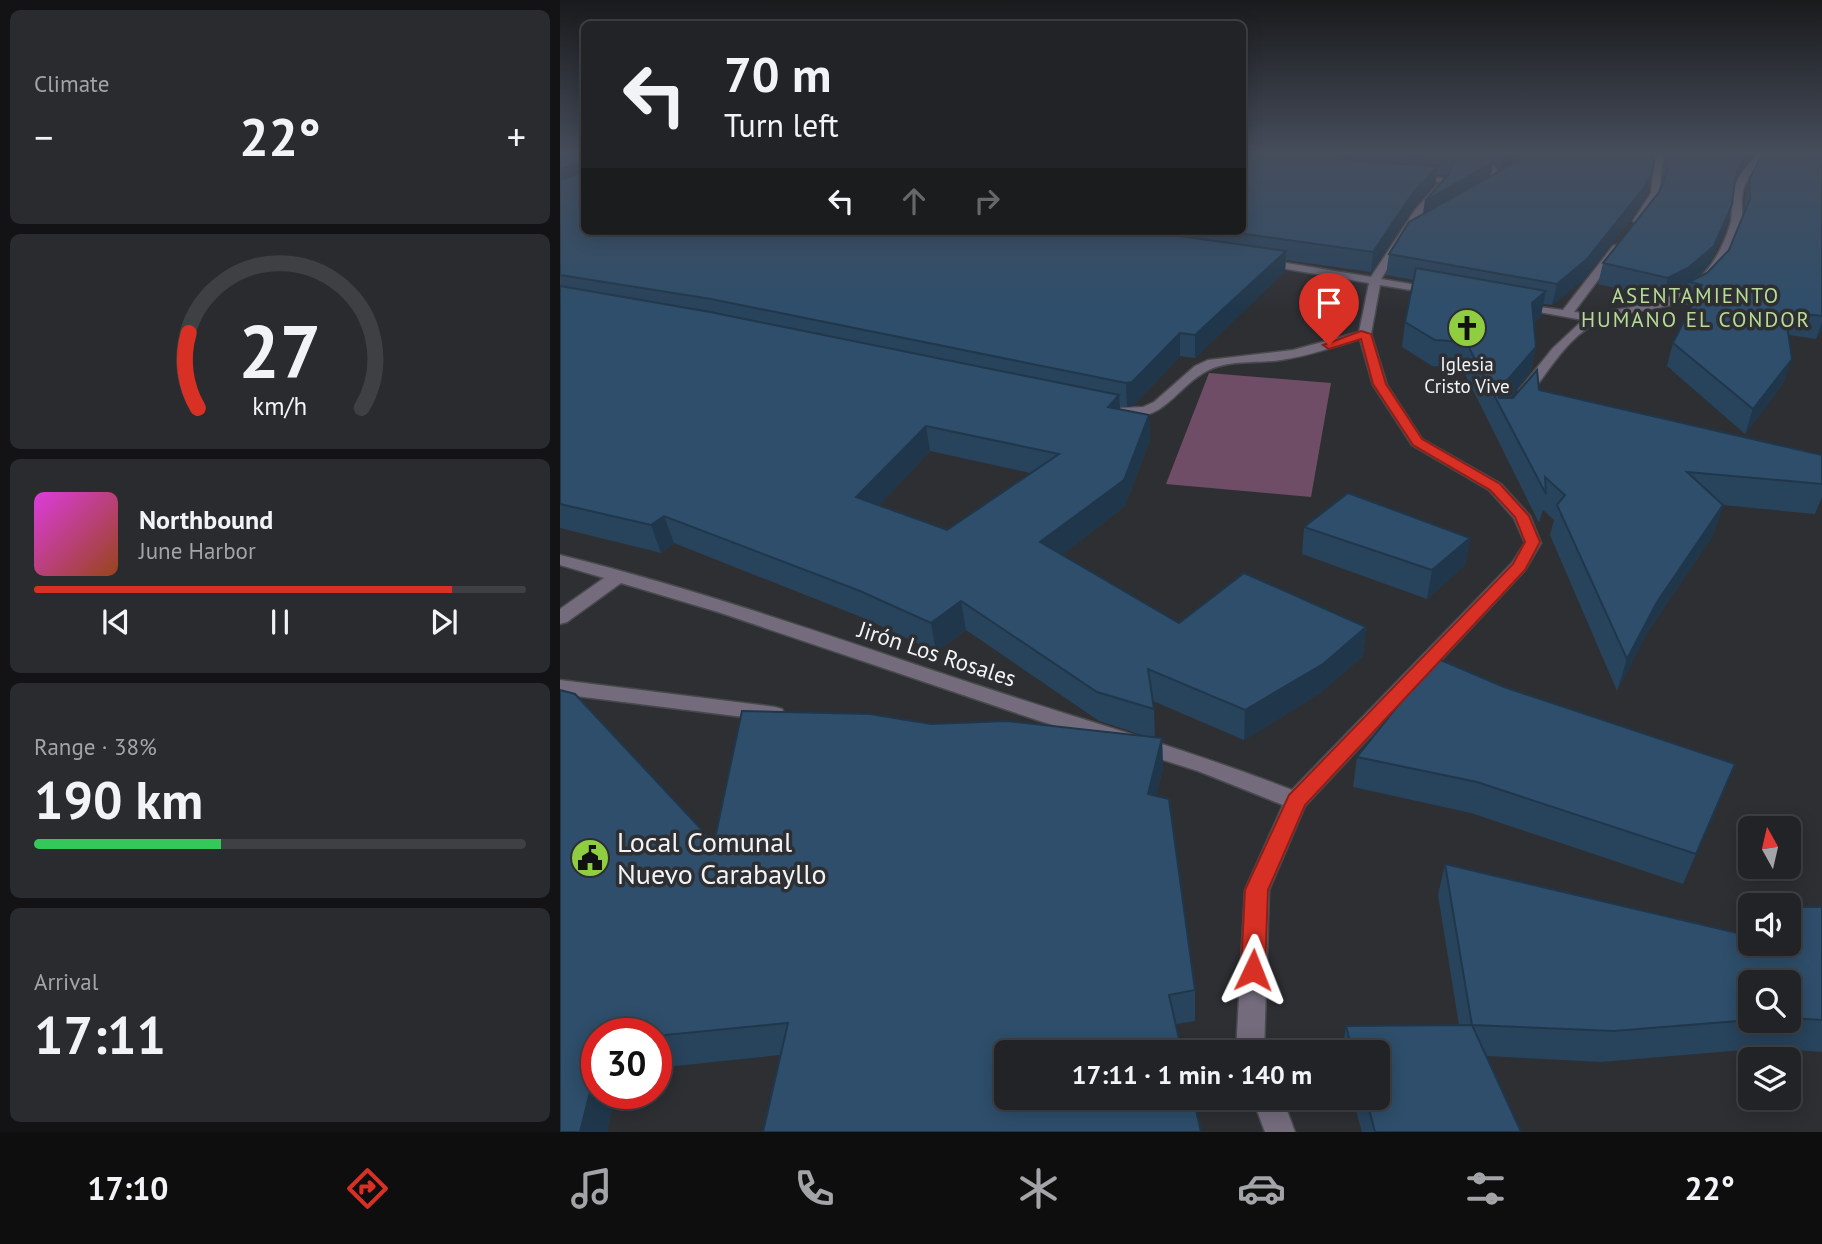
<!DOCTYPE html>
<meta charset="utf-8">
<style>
body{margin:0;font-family:"PT Sans",sans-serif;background:#2a2b2e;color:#f1f3f6;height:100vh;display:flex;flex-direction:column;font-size:26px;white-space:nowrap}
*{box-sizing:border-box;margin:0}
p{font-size:23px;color:#a2a4a7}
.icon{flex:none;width:38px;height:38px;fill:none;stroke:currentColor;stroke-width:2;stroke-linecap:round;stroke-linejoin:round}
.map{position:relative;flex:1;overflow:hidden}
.panel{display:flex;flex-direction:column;gap:10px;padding:10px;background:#131315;width:560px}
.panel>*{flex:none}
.guide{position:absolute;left:21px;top:21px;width:665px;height:214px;border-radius:10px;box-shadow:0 4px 18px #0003,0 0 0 2px #3f4043;background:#222326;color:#f1f3f6;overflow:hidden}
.needle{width:46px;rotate:352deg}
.controls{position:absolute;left:1178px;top:816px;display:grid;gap:14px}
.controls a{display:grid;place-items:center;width:63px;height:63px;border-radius:10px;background:#222326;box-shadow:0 4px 18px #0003,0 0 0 2px #3f4043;font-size:35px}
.speed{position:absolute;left:21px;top:1018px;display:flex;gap:14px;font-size:35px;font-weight:700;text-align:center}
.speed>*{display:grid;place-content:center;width:91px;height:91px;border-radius:50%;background:#222326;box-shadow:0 4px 18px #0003,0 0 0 2px #3f4043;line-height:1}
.speed .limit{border:10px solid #d22;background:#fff;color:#111}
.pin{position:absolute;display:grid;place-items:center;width:60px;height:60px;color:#fff;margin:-72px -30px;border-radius:50% 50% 50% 0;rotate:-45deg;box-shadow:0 0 7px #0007}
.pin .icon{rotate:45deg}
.me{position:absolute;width:77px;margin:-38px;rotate:2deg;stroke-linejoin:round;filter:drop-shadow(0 0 5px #0008)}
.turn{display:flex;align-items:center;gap:24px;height:147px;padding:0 28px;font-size:32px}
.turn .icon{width:91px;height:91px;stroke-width:2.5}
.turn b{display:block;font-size:49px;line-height:60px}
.lanes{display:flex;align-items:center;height:66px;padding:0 28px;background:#0003;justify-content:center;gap:35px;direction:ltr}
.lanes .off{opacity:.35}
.big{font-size:52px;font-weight:700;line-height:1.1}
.panel .card{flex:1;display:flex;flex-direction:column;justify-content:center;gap:10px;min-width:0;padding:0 24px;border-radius:10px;background:#2a2b2e}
.panel .dial{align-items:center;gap:0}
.dial svg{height:182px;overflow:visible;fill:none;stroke:#3f4043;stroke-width:7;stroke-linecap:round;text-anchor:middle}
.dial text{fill:#f1f3f6;stroke:none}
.song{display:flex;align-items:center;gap:21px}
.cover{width:84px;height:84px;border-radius:10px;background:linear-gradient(135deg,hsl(300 70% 55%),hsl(20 70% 35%))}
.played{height:7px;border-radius:4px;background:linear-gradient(90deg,#d93025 85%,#3f4043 85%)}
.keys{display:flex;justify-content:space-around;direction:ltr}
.heat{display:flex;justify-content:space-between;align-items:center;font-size:38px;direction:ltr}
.charge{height:10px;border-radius:5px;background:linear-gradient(90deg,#34c759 38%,#3f4043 0)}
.trip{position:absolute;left:434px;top:1040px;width:396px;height:70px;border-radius:10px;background:#222326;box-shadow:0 4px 18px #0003,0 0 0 2px #3f4043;font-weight:700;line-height:70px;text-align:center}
.dock{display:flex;height:112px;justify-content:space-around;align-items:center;background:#0e0e0f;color:#a2a4a7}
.dock .icon{width:49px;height:49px}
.dock .current{color:#d93025}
.dock b{font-size:32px;color:#f1f3f6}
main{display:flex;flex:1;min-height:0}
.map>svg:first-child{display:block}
</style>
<main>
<section class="panel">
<div class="card"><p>Climate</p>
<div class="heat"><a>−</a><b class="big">22°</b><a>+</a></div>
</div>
<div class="card dial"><svg viewBox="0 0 100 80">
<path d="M14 69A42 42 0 1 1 86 69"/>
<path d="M14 69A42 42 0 0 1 10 36" stroke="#d93025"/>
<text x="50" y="56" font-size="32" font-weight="700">27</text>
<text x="50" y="72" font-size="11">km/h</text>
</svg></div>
<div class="card">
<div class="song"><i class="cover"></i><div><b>Northbound</b><p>June Harbor</p></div></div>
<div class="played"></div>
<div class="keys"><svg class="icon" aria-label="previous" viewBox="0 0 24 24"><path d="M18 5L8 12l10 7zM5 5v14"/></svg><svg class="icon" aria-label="pause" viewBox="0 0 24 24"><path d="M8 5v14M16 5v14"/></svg><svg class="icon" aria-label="next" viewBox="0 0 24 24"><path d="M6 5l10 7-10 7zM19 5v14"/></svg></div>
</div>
<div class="card"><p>Range · 38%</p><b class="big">190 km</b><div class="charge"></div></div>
<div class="card"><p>Arrival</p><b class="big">17:11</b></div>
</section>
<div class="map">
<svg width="1262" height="1132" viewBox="0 0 1262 1132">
<rect width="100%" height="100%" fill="#2e2f33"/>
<path fill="#704d67" d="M 649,373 L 771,383 L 751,497 L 606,484 Z"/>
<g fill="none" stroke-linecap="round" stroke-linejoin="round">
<defs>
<g id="minor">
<path d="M 903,153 C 921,152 939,165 942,182 L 936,182 L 922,163 Z"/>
<path d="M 1095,153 L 1103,153 L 1100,193 L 1081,223 L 1075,223 L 1073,221 L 1091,193 Z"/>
<path d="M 1200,153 L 1209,153 C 1196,165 1184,179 1182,197 C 1181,204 1183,212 1182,219 C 1177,244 1162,271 1143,288 C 1111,316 1068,305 1033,325 C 1006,340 988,372 969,396 L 959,396 L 959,390 L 993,348 L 1023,320 L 957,308 L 957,304 L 1003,310 L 1053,246 L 1057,245 L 1062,248 L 1014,312 C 1036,315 1046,311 1067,308 C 1123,298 1152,281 1170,225 C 1173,216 1171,208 1172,199 C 1174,181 1187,163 1200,153 Z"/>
<path d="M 853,173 L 890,180 L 883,192 L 862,214 L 821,279 L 875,288 L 881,291 L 875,294 L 820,285 L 811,334 L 827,385 L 862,439 L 941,484 L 970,516 L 981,543 L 965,570 L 745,806 L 709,890 L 704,1052 L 676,1052 L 685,890 L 723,805 L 638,771 L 477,720 L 158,612 L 61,583 L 7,622 L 0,624 L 0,609 L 44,578 L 0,565 L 0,555 C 142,590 281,640 420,686 C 525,721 630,750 732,790 L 952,563 L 965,543 L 954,518 L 929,490 L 852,445 L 813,385 L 800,339 C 774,347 748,356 721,360 C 697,364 670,359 647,371 C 619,385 605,419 570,417 C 562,417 555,417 550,412 L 557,408 L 583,407 L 594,402 L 635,366 L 648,360 L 733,350 L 799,332 L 809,283 L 702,265 L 697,262 L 702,259 L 811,277 L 855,210 L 880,182 L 850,178 L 849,176 Z"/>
<path d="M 0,680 L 215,707 L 222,709 L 225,714 L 222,719 L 215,721 L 0,694 Z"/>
<path d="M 692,1097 L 722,1097 L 735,1132 L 705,1132 Z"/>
</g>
</defs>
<use href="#minor" stroke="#494a4e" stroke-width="3"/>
<use href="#minor" fill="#746c7d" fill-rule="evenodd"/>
</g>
<g fill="#28435c" fill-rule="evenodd">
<path d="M 0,153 L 24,153 L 24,231 L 682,231 L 682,153 L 961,153 L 946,168 L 954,163 L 964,153 L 1095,153 L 1093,170 L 1088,188 L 1080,207 L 1023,280 L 992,305 L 983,304 L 981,315 L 974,322 L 976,347 L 970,373 L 950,398 L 953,398 L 977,370 L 979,390 L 1262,455 L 1262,497 L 1255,514 L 1163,505 L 1153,535 L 1087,633 L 1057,691 L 990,535 L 994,520 L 983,510 L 979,523 L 902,368 L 872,366 L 842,347 L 845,322 L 854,280 L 826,275 L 829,254 L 849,222 L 863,215 L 865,201 L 887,176 L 877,175 L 875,183 L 853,209 L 811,272 L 726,260 L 725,271 L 635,358 L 620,356 L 573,406 L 567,407 L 560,406 L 560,409 L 589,415 L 590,440 L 565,506 L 502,555 L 619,623 L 684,573 L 806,627 L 803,656 L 760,693 L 684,740 L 593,701 L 594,709 L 595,737 L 602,738 L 603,768 L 596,796 L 609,799 L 635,990 L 635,1021 L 616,1024 L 622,1052 L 446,1052 L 446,1097 L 633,1097 L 641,1132 L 203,1132 L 220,1055 L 96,1068 L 96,1034 L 37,1034 L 37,1094 L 55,1094 L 47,1132 L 0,1132 L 0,690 L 15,694 L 154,843 L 182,711 L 310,714 L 371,724 L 447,721 L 585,736 L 539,721 L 406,630 L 376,652 L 306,619 L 114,543 L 101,553 L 0,528 ZM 933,164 L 940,171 L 931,176 ZM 370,451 L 470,473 L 387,530 L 319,505 Z"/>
<path d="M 1105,153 L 1197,153 L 1177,177 L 1174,184 L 1172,205 L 1167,224 L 1148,266 L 1132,281 L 1147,273 L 1169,250 L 1184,212 L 1185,197 L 1190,179 L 1262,153 L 1262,330 L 1256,339 L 1229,335 L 1224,382 L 1185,434 L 1107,366 L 1113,343 L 1132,306 L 1123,304 L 1128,284 L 1123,289 L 1102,299 L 1038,284 L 1043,263 L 1099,192 L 1102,184 L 1101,179 Z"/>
<path d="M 744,527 L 910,538 L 905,565 L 867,599 L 742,554 Z"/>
<path d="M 944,687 L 1175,764 L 1123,884 L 911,813 L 793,787 L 797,757 Z"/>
<path d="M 885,864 L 1190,943 L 1228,943 L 1262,907 L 1262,1052 L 1207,1048 L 1041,1062 L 926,1056 L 961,1132 L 802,1132 L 792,1097 L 817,1097 L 817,1052 L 782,1052 L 786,1026 L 899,1025 L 878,895 ZM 1228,982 L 1228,1020 L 1190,1020 Z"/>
</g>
<g fill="#20374b">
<path d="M 946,153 L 961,153 L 941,172 L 944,155 Z"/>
<path d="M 1188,153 L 1197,153 L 1177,177 L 1169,196 L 1182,160 Z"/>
<path d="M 17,162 L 23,180 L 0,190 L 0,170 Z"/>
<path d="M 933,162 L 930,179 L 862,220 L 865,201 Z"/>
<path d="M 878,166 L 875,183 L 853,209 L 811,272 L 813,252 L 855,190 Z"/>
<path d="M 1093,170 L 1088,188 L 1080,207 L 1023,280 L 992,305 L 997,284 Z"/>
<path d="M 1172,205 L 1167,224 L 1148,266 L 1129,282 L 1123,289 L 1102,299 L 1108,278 Z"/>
<path d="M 726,251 L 725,271 L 635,358 L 635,335 Z"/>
<path d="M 986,291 L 981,315 L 968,327 L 972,303 Z"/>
<path d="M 1262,322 L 1262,330 L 1256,339 Z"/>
<path d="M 620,333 L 620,356 L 573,406 L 567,407 L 566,383 Z"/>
<path d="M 976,347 L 970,373 L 941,408 L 937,392 Z"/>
<path d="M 1232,359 L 1224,382 L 1185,434 L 1193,409 Z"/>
<path d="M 559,395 L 561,419 L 548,407 Z"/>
<path d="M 589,415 L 590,440 L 565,506 L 483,570 L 480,542 Z"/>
<path d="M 366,426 L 370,451 L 302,524 L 296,497 Z"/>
<path d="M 1163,505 L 1153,535 L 1087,633 L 1057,691 L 1067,659 L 1097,602 Z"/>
<path d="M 104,516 L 114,543 L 101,553 L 91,525 Z"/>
<path d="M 910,538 L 905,565 L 867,599 L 872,570 Z"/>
<path d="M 401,601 L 406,630 L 376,652 L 371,623 Z"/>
<path d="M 806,627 L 803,656 L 760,693 L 684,740 L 685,710 Z"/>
<path d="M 602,738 L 603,768 L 589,825 L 588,794 Z"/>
<path d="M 37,1064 L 37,1094 L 55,1094 L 47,1132 L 20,1132 Z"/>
</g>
<g fill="#2e4e6b" stroke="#20374b" stroke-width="2" fill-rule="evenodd">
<path d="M 0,153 L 24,153 L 24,231 L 584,231 L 726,251 L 635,335 L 620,333 L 572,382 L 566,383 L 151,299 L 0,275 L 0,181 L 19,173 L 21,165 L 17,162 L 0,170 Z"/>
<path d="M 682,153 L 727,153 L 800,161 L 878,166 L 855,190 L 813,252 L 664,231 L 682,231 Z"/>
<path d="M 828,153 L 926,153 L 933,162 L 865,201 L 889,174 L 894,159 Z"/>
<path d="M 964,153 L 1095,153 L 1093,170 L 1084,188 L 1027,259 L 997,284 L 829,254 L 849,222 L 954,163 Z"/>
<path d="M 1107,153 L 1188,153 L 1182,160 L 1175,178 L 1172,205 L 1154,246 L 1128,268 L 1108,278 L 1043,263 L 1099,192 L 1108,171 L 1105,161 Z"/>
<path d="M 1202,153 L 1262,153 L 1262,316 L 1225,312 L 1232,359 L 1193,409 L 1113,343 L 1142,285 L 1129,282 L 1147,273 L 1169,250 L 1190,199 L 1190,179 Z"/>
<path d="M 856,268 L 986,291 L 972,303 L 976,347 L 937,392 L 939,398 L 953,398 L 977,370 L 979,390 L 1262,455 L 1262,484 L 1127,472 L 1163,505 L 1097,602 L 1067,659 L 997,505 L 1005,495 L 985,477 L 986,494 L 906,342 L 875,340 L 845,322 Z"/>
<path d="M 0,286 L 150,312 L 559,395 L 548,407 L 589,415 L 564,480 L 480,542 L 619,623 L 684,573 L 806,627 L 763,664 L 685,710 L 588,669 L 594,709 L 537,692 L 401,601 L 371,623 L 300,591 L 104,516 L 91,525 L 0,504 ZM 366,426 L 499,454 L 387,530 L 296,497 Z"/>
<path d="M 788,493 L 910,538 L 872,570 L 744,527 Z"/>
<path d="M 876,658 L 944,687 L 1175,764 L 1136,854 L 917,782 L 797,757 Z"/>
<path d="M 0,690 L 15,694 L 154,843 L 182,711 L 310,714 L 371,724 L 447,721 L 602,738 L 588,794 L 609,799 L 635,990 L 609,995 L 622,1052 L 446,1052 L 446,1097 L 633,1097 L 641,1132 L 203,1132 L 228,1023 L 96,1036 L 96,1034 L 37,1034 L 37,1064 L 20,1132 L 0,1132 Z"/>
<path d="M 885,864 L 1190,936 L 1190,943 L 1228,943 L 1228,907 L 1262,907 L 1262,1020 L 1228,1018 L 1228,982 L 1190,982 L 1190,1020 L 1054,1031 L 912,1025 Z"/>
<path d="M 912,1025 L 961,1132 L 815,1132 L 806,1097 L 817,1097 L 817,1052 L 793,1052 L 786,1026 Z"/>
</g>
<linearGradient id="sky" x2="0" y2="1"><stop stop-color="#191a1c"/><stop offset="0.49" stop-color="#464d5b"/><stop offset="1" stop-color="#464d5b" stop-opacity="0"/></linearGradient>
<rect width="1262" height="311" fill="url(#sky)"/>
<path fill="#d93025" stroke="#8d1f18" stroke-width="2" d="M 801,331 L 811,334 L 826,384 L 862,439 L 940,484 L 969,516 L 980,542 L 965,570 L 745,805 L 708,890 L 705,970 L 702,978 L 693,981 L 685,978 L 681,970 L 685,890 L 729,795 L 953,564 L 965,542 L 955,517 L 930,490 L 853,445 L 813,384 L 801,339 L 769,349 L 763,345 Z"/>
<defs>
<symbol id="church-disc" viewBox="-11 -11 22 22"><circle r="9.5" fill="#8fcd41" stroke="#2e2f33"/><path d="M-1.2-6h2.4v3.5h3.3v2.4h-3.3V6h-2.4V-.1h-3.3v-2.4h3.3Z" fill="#111"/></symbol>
<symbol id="civic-disc" viewBox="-11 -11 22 22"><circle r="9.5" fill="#8fcd41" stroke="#2e2f33"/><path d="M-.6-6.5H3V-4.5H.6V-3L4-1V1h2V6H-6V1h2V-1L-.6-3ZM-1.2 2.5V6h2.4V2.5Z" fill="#111"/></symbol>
</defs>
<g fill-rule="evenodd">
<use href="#church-disc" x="885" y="306" width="44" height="44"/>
<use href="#civic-disc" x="8" y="836" width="44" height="44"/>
</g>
<g text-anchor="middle" stroke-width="7" stroke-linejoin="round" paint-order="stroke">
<g font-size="19" fill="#f2f3f5" stroke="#2e2f33">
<text x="907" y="371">Iglesia<tspan x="907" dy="22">Cristo Vive</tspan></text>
</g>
<g font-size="21" letter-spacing="2" fill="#b8dc96" stroke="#2e2f33">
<text x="1136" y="303">ASENTAMIENTO<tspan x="1136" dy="24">HUMANO EL CONDOR</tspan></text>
</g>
<g font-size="23" fill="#f2f3f5" stroke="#2e2f33">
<text transform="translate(377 654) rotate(18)" y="8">Jirón Los Rosales</text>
</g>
<g font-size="28" fill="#f2f3f5" stroke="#2e2f33" text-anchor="start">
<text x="57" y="852">Local Comunal<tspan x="57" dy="32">Nuevo Carabayllo</tspan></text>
</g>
</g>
</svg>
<div class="controls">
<a><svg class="needle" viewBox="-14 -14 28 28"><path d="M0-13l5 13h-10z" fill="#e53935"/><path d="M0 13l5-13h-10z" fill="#a2a4a7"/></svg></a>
<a><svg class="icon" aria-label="sound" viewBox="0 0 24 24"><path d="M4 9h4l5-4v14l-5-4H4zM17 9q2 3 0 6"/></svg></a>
<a><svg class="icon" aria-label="search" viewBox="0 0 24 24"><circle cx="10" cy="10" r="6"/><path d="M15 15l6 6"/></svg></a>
<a><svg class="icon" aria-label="layers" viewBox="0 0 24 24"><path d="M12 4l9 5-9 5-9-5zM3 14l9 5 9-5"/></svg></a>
</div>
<div class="speed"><div class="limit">30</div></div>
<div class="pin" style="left:769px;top:345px;background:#d93025"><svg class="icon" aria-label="arrive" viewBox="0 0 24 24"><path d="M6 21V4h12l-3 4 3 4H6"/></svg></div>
<svg class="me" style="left:693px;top:970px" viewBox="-20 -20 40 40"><path d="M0-17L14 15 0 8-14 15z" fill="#d93025" stroke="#fff" stroke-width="4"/></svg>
<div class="trip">17:11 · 1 min · 140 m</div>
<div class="guide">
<div class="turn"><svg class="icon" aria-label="left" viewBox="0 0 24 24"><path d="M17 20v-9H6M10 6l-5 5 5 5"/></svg><div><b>70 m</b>Turn left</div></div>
<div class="lanes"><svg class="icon" aria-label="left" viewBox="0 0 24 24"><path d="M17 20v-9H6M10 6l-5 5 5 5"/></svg><svg class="icon off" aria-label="ahead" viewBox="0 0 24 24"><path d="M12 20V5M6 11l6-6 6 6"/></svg><svg class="icon off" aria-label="right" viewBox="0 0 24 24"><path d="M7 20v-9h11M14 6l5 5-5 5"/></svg></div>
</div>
</div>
</main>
<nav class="dock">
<b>17:10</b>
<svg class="icon current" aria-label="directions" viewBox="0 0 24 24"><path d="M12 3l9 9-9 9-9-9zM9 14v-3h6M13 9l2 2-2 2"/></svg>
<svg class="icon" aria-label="music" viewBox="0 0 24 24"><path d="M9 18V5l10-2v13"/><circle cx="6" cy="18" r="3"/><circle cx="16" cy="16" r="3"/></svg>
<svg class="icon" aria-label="phone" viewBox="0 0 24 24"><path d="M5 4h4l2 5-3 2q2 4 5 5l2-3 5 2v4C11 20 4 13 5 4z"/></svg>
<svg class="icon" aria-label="climate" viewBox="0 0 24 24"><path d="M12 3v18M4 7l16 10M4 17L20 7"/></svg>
<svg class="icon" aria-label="car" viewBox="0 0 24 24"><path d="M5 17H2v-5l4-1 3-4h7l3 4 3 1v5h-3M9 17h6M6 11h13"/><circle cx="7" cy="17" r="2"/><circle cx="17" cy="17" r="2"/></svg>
<svg class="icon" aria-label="filters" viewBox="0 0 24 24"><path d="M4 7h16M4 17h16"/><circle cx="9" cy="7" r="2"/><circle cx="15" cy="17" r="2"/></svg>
<b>22°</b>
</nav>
